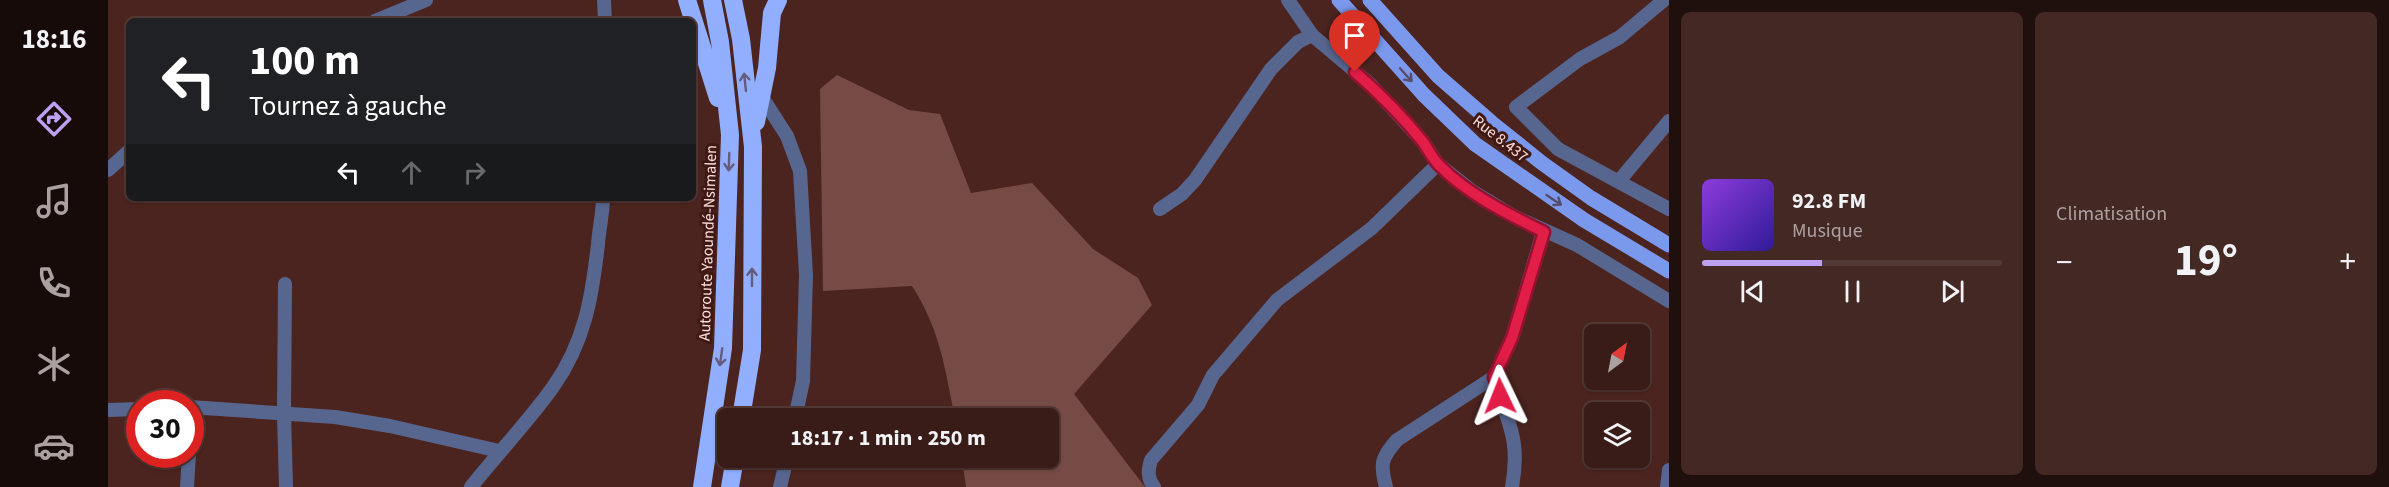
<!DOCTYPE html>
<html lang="fr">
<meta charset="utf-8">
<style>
body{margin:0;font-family:"Source Sans 3",sans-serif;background:#442824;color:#f1f3f6;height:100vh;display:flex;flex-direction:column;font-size:22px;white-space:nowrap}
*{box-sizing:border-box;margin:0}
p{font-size:20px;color:#aba1a1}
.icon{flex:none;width:33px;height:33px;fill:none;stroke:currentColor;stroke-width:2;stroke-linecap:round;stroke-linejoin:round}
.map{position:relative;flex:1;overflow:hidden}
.side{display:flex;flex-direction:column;gap:12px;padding:12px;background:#1f0f0d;width:720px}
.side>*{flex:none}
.banner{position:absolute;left:18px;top:18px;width:570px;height:183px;border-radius:9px;box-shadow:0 2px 4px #0004,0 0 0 2px #533936;background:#202124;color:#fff;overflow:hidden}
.needle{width:39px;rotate:32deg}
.tools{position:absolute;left:1476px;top:324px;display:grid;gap:12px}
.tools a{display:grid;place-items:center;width:66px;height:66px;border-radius:9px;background:#391b17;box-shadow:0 2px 4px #0004,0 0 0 2px #533936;font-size:30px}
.speed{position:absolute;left:18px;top:390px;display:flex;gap:12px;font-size:30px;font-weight:700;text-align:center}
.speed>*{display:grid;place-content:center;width:78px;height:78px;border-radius:50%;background:#391b17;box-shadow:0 2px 4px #0004,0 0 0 2px #533936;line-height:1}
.speed .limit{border:9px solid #d22;background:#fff;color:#111}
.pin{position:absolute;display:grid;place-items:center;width:51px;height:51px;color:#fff;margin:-62px -26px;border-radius:50% 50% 50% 0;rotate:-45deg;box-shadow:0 0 6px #0007}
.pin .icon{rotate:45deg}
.me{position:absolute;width:66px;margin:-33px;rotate:358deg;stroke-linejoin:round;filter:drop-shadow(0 0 4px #0008)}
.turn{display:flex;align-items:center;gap:21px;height:126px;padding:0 24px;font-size:27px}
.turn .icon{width:78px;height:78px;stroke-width:2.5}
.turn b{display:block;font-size:42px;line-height:51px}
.lanes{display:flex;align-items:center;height:57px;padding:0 24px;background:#0003;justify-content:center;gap:30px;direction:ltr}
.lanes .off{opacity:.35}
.big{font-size:45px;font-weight:700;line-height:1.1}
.side .card{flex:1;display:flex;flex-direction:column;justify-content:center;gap:9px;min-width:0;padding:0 21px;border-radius:9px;background:#442824}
.song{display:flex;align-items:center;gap:18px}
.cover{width:72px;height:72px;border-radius:9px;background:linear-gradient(135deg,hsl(270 70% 55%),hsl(250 70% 35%))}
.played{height:6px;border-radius:3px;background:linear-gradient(90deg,#bca0f2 40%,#533936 40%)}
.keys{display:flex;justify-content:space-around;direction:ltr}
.heat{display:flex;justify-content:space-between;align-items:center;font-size:33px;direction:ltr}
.side .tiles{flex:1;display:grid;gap:12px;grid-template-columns:repeat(2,1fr)}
.trip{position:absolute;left:609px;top:408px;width:342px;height:60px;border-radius:9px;background:#391b17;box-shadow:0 2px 4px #0004,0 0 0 2px #533936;font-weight:700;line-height:60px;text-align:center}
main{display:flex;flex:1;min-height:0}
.dock{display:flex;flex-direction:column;width:108px;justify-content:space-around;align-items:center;background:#170b09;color:#aba1a1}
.dock .icon{width:42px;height:42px}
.dock .selected{color:#bca0f2}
.dock b{font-size:27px;color:#f1f3f6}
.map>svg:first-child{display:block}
</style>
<main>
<nav class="dock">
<b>18:16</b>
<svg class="icon selected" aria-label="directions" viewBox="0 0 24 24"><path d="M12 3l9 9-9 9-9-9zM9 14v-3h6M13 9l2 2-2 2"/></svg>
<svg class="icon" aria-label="music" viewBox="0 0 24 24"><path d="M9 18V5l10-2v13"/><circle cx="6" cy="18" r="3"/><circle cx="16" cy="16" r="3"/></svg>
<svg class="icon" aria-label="phone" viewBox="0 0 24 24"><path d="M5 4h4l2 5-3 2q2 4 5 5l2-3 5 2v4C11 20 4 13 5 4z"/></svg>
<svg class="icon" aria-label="climate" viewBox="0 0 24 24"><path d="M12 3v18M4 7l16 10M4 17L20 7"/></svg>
<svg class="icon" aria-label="car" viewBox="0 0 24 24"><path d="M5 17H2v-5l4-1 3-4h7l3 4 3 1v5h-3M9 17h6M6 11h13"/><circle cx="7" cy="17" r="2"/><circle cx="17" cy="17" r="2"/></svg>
</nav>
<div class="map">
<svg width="1561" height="487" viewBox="0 0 1561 487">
<rect width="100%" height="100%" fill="#4c241f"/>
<path fill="#774b45" d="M 729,75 L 801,110 L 832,114 L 863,193 L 924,183 L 985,249 L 1030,278 L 1044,305 L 966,394 L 1037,487 L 858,487 L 854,458 L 940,458 L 940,418 L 847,418 C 837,369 832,329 804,286 L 715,291 L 712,89 Z"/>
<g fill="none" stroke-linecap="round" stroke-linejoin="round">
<g stroke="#57668f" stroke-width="14">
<path d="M 496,0 L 497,21"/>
<path d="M 1180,0 L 1204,35 L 1262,84 L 1315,142 L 1330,164 L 1364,191 L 1405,216 L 1469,245 L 1561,301"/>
<path d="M 1556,0 L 1512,37 L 1472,59 L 1408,107 L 1450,149 L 1561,209"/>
<path d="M 267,21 L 318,0"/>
<path d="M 652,94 L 679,136 L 692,171 L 698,275 L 695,381 L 687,418"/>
<path d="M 0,170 L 21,151"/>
<path d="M 1511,181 L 1561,121"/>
<path d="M 1052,209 L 1074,194 L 1087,180 L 1163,69 L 1190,42 L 1204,35"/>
<path d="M 177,284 L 176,414 L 178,487"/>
<path d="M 1386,377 C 1399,422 1413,438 1404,487"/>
<path d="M 82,407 L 227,417 L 282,426 L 391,451"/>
<path d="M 0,410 L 32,409"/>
<path d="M 79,487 L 81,454"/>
<path d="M 363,487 C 390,453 420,422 445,387 C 477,342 484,297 490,244 C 491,229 495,213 495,198"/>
<path d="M 672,487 L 679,458"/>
<path d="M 1046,487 C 1039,478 1040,470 1043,460 L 1090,405 L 1105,375 L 1169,300 L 1264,228 L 1330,164"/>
<path d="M 1278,487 C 1272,464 1273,458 1289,440 L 1386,377 L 1404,338 L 1435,232"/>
<path d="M 1559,487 L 1561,470"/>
</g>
<g stroke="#7b99ec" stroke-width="15">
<path d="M 1231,0 L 1316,95 L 1367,144 L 1476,220 L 1561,271"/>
<path d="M 1262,0 L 1330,76 L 1384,123 L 1434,163 L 1483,198 L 1561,245"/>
</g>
<g stroke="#91aeff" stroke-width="18">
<path d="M 579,0 L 610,98"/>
<path d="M 625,0 L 633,39 L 645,147 L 644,350 L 633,418"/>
<path d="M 648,122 L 659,68 L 664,13 L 670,0"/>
<path d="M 594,487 L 615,348 L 622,135 L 612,42 L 604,0"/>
<path d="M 622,487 L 627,458"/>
</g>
</g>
<defs><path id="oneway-shaft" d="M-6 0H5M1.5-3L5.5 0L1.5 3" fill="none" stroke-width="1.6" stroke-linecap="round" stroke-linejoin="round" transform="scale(1.5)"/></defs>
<g stroke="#584c6b">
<use href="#oneway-shaft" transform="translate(1298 75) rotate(48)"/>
<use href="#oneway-shaft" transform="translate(1446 200) rotate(34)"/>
</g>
<g stroke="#645c7e">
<use href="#oneway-shaft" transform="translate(637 82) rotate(-96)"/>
<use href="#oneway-shaft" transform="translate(621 162) rotate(92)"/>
<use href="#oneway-shaft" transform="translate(644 277) rotate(-90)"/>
<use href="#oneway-shaft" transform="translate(613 357) rotate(98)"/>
</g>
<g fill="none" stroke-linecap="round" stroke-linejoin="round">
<defs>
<path id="route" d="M 1247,72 C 1271,93 1295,117 1315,142 C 1320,149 1324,158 1331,165 C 1359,194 1400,214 1436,232 L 1404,338 L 1386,377 L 1392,396"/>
</defs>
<use href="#route" stroke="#92132f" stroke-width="15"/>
<use href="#route" stroke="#e11d48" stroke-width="10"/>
</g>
<g text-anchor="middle" stroke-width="6" stroke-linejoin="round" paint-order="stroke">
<g font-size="16" fill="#fbdfdb" stroke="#401915">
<text transform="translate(1393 138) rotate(38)" y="6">Rue 8.437</text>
<text transform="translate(599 243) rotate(-88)" y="6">Autoroute Yaoundé-Nsimalen</text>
</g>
</g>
</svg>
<div class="tools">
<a><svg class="needle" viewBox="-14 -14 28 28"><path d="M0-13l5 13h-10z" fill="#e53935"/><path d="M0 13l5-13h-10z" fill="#aba1a1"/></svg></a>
<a><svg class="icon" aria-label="layers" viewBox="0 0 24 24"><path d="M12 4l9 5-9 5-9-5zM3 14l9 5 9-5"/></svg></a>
</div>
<div class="speed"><div class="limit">30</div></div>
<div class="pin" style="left:1247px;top:72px;background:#d93025"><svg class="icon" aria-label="arrive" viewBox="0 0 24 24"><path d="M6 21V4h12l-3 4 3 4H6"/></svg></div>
<svg class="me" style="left:1392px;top:396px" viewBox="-20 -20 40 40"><path d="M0-17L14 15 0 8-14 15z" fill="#e11d48" stroke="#fff" stroke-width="4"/></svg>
<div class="trip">18:17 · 1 min · 250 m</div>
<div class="banner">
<div class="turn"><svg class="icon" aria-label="left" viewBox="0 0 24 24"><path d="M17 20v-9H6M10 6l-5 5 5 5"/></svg><div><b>100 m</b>Tournez à gauche</div></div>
<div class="lanes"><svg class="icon" aria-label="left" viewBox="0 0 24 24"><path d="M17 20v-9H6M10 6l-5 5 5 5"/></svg><svg class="icon off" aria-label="ahead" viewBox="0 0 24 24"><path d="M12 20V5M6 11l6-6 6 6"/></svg><svg class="icon off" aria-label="right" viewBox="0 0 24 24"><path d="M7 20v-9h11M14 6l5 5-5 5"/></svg></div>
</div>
</div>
<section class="side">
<div class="tiles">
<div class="card">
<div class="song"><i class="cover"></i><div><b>92.8 FM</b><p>Musique</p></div></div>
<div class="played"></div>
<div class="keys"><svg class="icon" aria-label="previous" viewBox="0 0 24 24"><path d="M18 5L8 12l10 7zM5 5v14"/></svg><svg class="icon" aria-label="pause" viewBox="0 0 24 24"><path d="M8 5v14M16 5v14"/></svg><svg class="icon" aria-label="next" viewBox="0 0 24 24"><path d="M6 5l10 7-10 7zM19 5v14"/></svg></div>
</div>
<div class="card"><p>Climatisation</p>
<div class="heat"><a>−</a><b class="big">19°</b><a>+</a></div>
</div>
</div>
</section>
</main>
